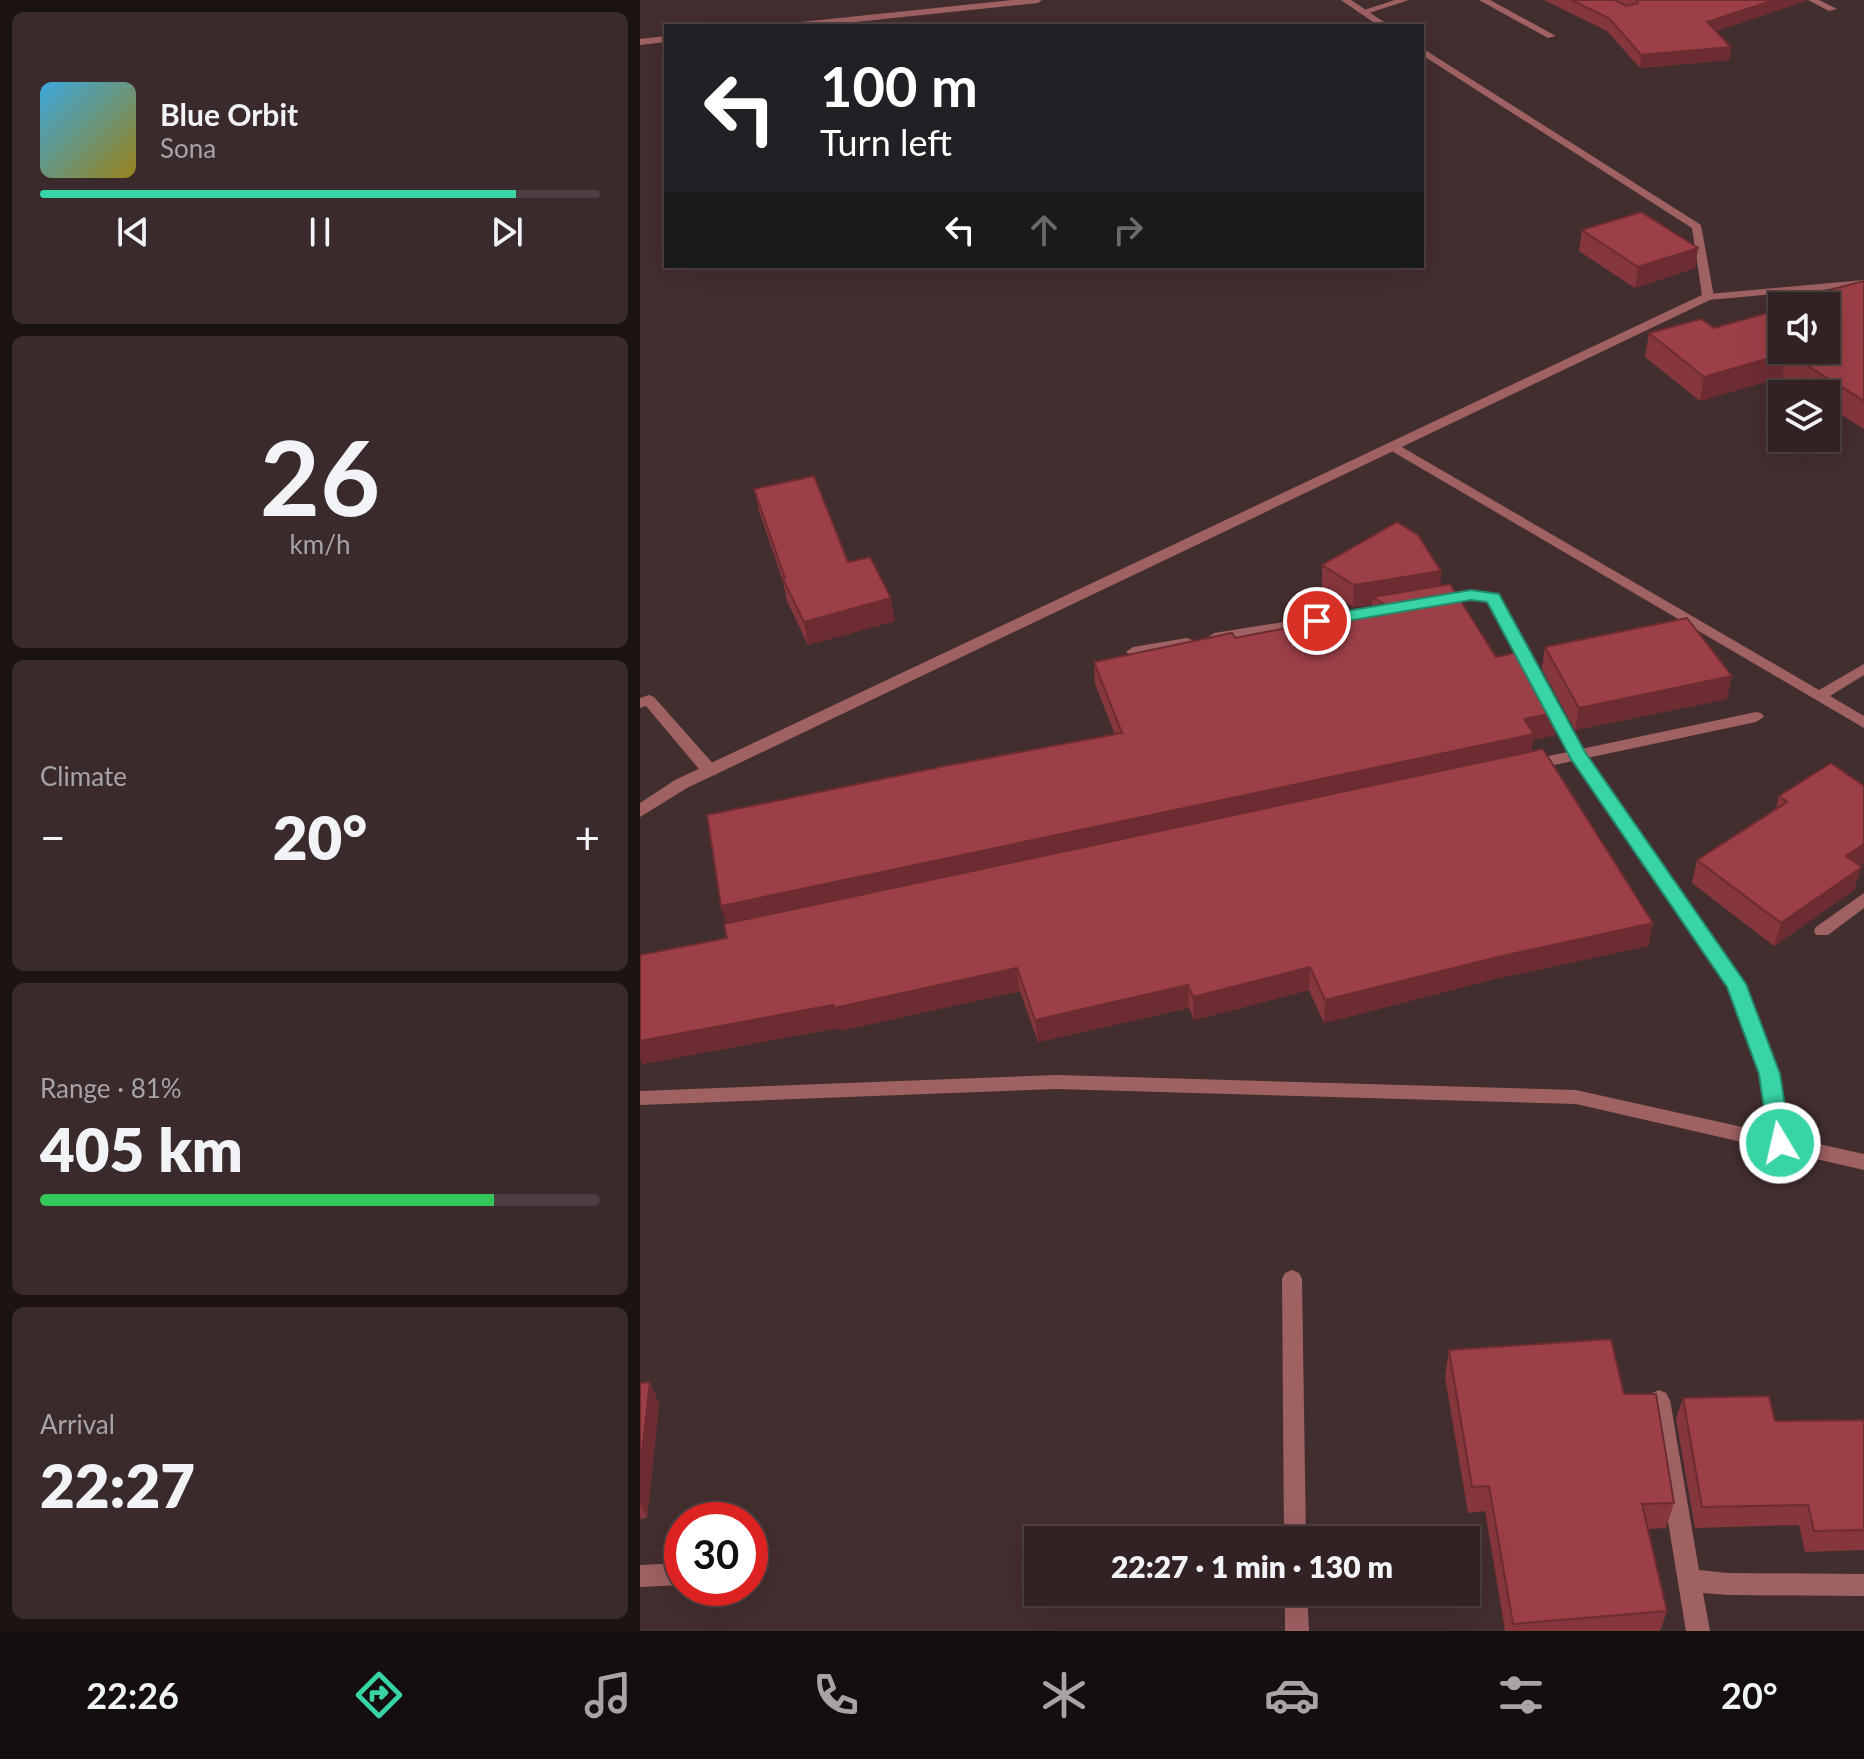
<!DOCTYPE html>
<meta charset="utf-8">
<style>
body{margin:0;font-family:Lato,sans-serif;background:#3a2a2b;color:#f1f3f6;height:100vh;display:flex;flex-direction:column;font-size:30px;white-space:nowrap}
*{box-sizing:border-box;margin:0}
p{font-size:26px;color:#a8a4a6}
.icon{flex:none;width:44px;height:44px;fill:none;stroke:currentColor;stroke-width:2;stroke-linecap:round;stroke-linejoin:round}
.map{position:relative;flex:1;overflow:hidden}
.details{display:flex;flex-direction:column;gap:12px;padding:12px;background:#1c1313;width:640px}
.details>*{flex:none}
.banner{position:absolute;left:24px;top:24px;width:760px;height:244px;border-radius:0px;box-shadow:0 8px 32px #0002,0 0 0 2px #4d3f41;background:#202124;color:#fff;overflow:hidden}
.buttons{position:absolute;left:1128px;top:292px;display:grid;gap:16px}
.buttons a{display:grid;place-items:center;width:72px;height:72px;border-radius:0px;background:#322223;box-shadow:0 8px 32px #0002,0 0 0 2px #4d3f41;font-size:40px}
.speed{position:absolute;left:24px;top:1502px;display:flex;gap:16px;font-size:40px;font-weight:700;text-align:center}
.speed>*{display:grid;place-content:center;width:104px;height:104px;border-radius:50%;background:#322223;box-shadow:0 8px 32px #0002,0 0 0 2px #4d3f41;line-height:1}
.speed .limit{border:12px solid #d22;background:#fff;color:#111}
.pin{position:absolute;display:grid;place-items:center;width:68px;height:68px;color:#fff;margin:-34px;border:4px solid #fff;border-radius:50%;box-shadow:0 2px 8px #0007}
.me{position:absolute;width:88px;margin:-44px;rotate:351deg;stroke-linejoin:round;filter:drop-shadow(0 0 6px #0008)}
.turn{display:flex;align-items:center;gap:28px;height:168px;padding:0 24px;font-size:36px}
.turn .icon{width:104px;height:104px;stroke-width:2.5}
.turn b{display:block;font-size:56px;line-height:68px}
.lanes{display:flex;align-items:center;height:76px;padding:0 24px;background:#0003;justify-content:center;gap:40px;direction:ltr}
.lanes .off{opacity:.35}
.big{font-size:60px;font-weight:800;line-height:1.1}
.details .widget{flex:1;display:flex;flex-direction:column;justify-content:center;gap:12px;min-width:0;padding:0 28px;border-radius:12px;background:#3a2a2b}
.details .dial{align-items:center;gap:0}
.dial b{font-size:104px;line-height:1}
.song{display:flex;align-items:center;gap:24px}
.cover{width:96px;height:96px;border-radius:12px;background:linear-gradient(135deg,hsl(200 70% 55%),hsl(50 70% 35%))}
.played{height:8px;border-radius:4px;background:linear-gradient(90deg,#38d4a6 85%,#4d3f41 85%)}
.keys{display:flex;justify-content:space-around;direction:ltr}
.heat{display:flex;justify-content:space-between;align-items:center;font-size:44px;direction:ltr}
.charge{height:12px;border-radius:6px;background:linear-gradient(90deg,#34c759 81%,#4d3f41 0)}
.trip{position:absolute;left:384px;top:1526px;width:456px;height:80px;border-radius:0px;background:#322223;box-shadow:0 8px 32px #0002,0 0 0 2px #4d3f41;font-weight:800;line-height:80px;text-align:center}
.dock{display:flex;height:128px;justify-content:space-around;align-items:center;background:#140e0e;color:#a8a4a6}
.dock .icon{width:56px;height:56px}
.dock .selected{color:#38d4a6}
.dock b{font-size:36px;color:#f1f3f6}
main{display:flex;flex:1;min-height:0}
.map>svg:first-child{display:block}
</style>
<main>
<section class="details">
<div class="widget">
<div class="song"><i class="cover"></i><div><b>Blue Orbit</b><p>Sona</p></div></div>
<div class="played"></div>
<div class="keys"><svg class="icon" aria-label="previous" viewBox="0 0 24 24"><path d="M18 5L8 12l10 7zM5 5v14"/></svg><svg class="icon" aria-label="pause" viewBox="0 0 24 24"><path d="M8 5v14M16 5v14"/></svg><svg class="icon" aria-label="next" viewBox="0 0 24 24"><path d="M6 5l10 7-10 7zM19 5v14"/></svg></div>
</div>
<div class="widget dial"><b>26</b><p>km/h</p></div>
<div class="widget"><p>Climate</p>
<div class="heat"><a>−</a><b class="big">20°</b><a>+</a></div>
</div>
<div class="widget"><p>Range · 81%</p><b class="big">405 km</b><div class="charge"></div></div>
<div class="widget"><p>Arrival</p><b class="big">22:27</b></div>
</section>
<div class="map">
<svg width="1224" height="1631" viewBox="0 0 1224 1631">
<rect width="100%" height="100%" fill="#432e2f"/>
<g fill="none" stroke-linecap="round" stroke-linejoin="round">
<g fill="#a06163" fill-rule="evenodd">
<path d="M 755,0 L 769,0 L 723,15 L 718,12 Z"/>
<path d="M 839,0 L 850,0 L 916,36 L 908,38 Z"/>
<path d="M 1168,0 L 1179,0 L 1197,9 L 1189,11 Z"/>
<path d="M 1224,280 L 1224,286 L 1068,300 L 1062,297 L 1068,294 Z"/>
<path d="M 755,443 L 1179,690 L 1224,664 L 1224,675 L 1190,696 L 1224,716 L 1224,728 L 750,450 L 750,444 Z"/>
<path d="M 831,591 L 858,595 L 899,669 L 897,672 L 887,672 L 848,602 L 831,599 L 798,605 L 791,601 L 793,598 Z"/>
<path d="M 701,613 L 706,614 L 708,617 L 706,620 L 574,643 L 567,638 L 574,633 Z"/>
<path d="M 547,638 L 552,640 L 554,643 L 552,646 L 493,657 L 486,652 L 493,647 Z"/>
<path d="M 9,695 L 14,697 L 76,767 L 78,771 L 76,775 L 64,775 L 6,706 L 0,708 L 0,698 Z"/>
<path d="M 908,695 L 916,700 L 941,749 L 1116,712 L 1121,713 L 1124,717 L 1116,722 L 947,758 L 1105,984 L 1138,1074 L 1148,1137 L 1224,1154 L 1224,1170 L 936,1104 L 417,1089 L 0,1105 L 0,1091 L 417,1075 L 936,1090 L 1129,1133 L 1120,1074 L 1088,986 L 933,761 L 890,770 L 882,765 L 884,761 L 928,752 L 900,700 Z"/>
<path d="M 1224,893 L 1224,908 L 1188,935 L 1176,935 L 1174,931 L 1176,927 Z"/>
<path d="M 652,1270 L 659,1273 L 662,1279 L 666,1540 L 644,1540 L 642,1279 L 645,1273 Z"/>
<path d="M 1019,1390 L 1026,1393 L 1030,1400 L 1059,1570 L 1088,1573 L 1224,1574 L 1224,1596 L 1088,1595 L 1063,1593 L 1070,1631 L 1046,1631 L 1008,1400 L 1012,1393 Z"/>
<path d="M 42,1563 L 42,1585 L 0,1587 L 0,1565 Z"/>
<path d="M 645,1592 L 667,1592 L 669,1631 L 645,1631 Z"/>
</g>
<g fill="#a06163" fill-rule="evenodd">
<path d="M 372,0 L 402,0 L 398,3 L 177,26 L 146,26 L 151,23 Z"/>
<path d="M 701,0 L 711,0 L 750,26 L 739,26 Z"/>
<path d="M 26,36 L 26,42 L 0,45 L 0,39 Z"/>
<path d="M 782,48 L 1061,225 L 1074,297 L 1072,299 L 47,788 L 0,817 L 0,803 L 35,780 L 1062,295 L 1052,228 L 782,55 Z"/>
</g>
</g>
<g fill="#86363d">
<path d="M 904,0 L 1166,0 L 1166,1 L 1076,31 L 1091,47 L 1089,60 L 1000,68 L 967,31 Z"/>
<path d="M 942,230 L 1058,248 L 1055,268 L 995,288 L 939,251 Z"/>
<path d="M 1224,281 L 1224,429 L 1186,405 L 1186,394 L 1168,394 L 1142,377 L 1060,401 L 1005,357 L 1009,333 L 1074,328 L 1192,295 L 1193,289 Z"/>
<path d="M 114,489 L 208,562 L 255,621 L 168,645 L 147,601 L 143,581 L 119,511 Z"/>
<path d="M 682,565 L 801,571 L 800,585 L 915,735 L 893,740 L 891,751 L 1013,923 L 1008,946 L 855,979 L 684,1023 L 669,990 L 554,1020 L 549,1008 L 398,1042 L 380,991 L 199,1031 L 198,1028 L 2,1064 L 87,938 L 86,923 L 81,906 L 475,735 L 455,684 L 454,662 L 595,638 L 680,622 L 680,617 L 732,607 L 732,604 L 713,607 L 682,587 Z"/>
<path d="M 905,647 L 1087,699 L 935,730 L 902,669 Z"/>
<path d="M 1191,763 L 1219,865 L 1214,890 L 1134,946 L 1052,883 L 1057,860 L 1136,809 L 1139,796 Z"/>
<path d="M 809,1350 L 984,1394 L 1034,1503 L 1026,1528 L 1008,1529 L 1027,1611 L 1020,1631 L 865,1631 L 845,1511 L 828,1513 L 805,1377 Z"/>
<path d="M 0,1383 L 19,1403 L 7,1518 L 0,1519 Z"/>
<path d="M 1043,1398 L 1135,1421 L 1224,1420 L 1224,1550 L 1165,1552 L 1159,1525 L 1055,1528 L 1036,1419 Z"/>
</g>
<g fill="#6d2c32">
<path d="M 1134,0 L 1166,0 L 1166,1 L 1065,35 L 1067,22 Z"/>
<path d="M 1091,47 L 1089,60 L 1000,68 L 1001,55 Z"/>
<path d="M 1058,248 L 1055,268 L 995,288 L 998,267 Z"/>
<path d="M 1147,353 L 1142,377 L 1060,401 L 1064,377 Z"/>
<path d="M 801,571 L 799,593 L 733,597 L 732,604 L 713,607 L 714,585 Z"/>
<path d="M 251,598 L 255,621 L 168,645 L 164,622 Z"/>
<path d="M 1092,676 L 1087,699 L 935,730 L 939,708 Z"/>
<path d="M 919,712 L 915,735 L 893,740 L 891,757 L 88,929 L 81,906 Z"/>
<path d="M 1224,844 L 1224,862 L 1199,879 L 1206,856 Z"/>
<path d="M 1222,867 L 1214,890 L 1134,946 L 1141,923 Z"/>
<path d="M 1013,923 L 1008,946 L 855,979 L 684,1023 L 685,1000 L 858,957 Z"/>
<path d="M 670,967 L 669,990 L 554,1020 L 553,997 Z"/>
<path d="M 377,968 L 380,991 L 199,1031 L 198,1028 L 2,1064 L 0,1057 L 0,1041 L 193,1005 Z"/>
<path d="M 548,985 L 549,1008 L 398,1042 L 395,1020 Z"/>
<path d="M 10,1382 L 19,1403 L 7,1518 L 0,1504 L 0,1471 Z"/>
</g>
<g fill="#9c3f47" stroke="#6d2c32" stroke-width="2">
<path d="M 931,0 L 975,0 L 986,6 L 998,3 L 997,0 L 1134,0 L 1067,22 L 1091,47 L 1001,55 L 969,18 Z"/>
<path d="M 1001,212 L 1058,248 L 998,267 L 942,230 Z"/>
<path d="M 1224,281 L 1224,401 L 1147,353 L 1064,377 L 1009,333 L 1061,319 L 1074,328 L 1142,309 L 1142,350 L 1186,350 L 1186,306 L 1153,306 L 1198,293 L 1193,289 Z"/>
<path d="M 174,476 L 208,562 L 230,557 L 251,598 L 164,622 L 143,579 L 145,578 L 114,489 Z"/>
<path d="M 757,522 L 778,535 L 801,571 L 714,585 L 682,565 Z"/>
<path d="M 810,584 L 856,657 L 885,651 L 919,712 L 884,719 L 894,734 L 81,906 L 67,815 L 305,766 L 482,733 L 454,662 L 592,633 L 595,638 L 682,621 L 680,617 L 744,604 L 733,597 Z"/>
<path d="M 1047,618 L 1092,676 L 939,708 L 905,647 Z"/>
<path d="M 903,749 L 1013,923 L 858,957 L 685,1000 L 670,967 L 553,997 L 548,985 L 395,1020 L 377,968 L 194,1008 L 193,1005 L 0,1041 L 0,955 L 87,938 L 84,924 Z"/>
<path d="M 1191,763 L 1224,786 L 1224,844 L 1206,856 L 1222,867 L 1141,923 L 1057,860 L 1147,802 L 1139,796 Z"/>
<path d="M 971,1339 L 984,1394 L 1016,1394 L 1034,1503 L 1002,1504 L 1027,1611 L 873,1624 L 849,1486 L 832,1487 L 809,1350 Z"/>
<path d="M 10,1382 L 0,1471 L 0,1383 Z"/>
<path d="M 1129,1396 L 1135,1421 L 1224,1420 L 1224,1530 L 1174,1531 L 1168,1505 L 1062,1507 L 1043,1398 Z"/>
</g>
<path fill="#38d4a6" stroke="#248a6c" stroke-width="2" d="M 831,590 L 859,594 L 945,752 L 1106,984 L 1140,1074 L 1151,1143 L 1148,1149 L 1140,1152 L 1133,1149 L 1129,1143 L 1119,1074 L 1087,987 L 931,759 L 847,602 L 831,600 L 677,626 L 669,621 L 677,616 Z"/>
</svg>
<div class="buttons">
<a><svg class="icon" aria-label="sound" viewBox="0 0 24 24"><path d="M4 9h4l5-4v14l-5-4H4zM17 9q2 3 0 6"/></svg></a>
<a><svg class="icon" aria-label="layers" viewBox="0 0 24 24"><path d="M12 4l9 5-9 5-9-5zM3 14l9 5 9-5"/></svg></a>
</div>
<div class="speed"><div class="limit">30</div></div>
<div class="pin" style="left:677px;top:621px;background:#d93025"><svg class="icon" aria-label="arrive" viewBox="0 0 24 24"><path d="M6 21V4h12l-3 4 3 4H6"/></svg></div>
<svg class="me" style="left:1140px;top:1143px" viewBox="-20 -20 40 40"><circle r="17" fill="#38d4a6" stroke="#fff" stroke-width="3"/><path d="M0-11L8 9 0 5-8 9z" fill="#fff"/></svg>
<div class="trip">22:27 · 1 min · 130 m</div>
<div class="banner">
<div class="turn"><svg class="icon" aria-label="left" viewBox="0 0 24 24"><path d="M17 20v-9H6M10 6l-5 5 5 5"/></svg><div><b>100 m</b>Turn left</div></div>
<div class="lanes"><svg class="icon" aria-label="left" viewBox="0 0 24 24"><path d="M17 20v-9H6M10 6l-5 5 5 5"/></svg><svg class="icon off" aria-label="ahead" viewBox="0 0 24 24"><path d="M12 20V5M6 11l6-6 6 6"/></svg><svg class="icon off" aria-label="right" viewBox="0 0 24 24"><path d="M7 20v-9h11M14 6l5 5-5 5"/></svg></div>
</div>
</div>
</main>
<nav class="dock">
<b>22:26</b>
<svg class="icon selected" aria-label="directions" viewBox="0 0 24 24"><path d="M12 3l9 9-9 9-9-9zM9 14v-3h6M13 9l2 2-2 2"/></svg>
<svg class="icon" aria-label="music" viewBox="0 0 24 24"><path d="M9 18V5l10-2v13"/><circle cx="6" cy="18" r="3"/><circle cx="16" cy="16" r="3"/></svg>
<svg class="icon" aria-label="phone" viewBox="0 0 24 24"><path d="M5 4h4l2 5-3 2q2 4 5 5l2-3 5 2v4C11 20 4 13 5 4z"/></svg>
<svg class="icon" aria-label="climate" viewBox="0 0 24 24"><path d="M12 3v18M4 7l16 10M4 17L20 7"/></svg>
<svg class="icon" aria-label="car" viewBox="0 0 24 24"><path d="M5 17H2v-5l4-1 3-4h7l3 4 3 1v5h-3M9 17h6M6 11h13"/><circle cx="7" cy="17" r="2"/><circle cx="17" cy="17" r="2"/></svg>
<svg class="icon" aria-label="filters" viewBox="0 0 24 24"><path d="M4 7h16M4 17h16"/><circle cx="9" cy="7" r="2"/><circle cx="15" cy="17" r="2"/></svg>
<b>20°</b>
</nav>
